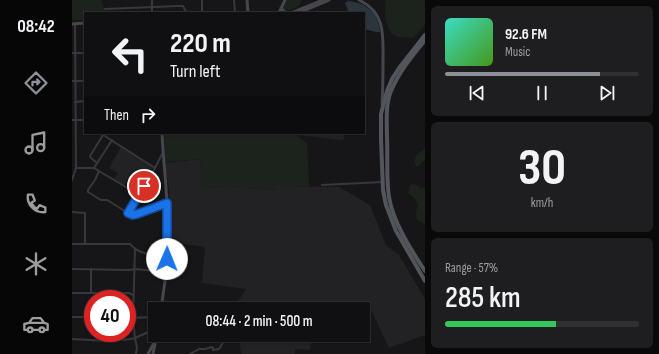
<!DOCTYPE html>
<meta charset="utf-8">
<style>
body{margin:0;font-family:"Sofia Sans Condensed",sans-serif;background:#1e1e20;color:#f1f3f6;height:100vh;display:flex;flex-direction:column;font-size:15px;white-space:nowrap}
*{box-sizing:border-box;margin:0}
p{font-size:13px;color:#9c9d9f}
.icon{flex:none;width:22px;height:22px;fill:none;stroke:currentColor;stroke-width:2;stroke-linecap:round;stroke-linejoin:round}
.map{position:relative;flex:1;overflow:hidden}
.drawer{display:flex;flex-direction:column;gap:6px;padding:6px;background:#09090a;width:234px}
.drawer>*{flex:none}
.banner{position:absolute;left:12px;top:12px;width:281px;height:122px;border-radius:0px;box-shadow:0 1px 3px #0004,0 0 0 1px #303032;background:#101012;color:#f1f3f6;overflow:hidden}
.speed{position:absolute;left:12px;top:290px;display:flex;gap:8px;font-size:20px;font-weight:700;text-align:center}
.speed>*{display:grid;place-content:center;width:52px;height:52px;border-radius:50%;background:#101012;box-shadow:0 1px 3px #0004,0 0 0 1px #303032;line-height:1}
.speed .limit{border:6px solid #d22;background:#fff;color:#111}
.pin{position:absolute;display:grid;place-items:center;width:34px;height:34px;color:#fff;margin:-17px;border:2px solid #fff;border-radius:50%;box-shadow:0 1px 4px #0007}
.me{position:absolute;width:44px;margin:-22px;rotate:1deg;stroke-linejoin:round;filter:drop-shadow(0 0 3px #0008)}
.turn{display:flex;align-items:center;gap:14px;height:84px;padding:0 20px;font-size:18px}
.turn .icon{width:52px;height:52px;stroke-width:2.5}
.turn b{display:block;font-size:28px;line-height:34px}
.then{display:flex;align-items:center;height:38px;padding:0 20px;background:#0003;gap:8px;font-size:15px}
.big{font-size:30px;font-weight:600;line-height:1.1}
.drawer .widget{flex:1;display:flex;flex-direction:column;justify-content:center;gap:6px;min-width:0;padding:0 14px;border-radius:6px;background:#1e1e20}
.drawer .dial{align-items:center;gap:0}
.dial b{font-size:52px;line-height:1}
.song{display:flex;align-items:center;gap:12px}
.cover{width:48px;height:48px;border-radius:6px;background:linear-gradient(135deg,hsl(170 70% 55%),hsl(100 70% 35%))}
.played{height:4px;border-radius:2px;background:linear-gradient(90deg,#8c9099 80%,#303032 80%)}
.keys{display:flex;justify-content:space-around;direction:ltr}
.charge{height:6px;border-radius:3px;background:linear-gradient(90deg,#34c759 57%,#303032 0)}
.trip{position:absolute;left:76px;top:302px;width:222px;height:40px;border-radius:0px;background:#101012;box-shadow:0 1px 3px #0004,0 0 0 1px #303032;font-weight:600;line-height:40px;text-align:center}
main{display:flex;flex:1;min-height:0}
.menu{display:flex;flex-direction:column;width:72px;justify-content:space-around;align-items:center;background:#060607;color:#9c9d9f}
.menu .icon{width:28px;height:28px}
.menu .on{color:#8c9099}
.menu b{font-size:18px;color:#f1f3f6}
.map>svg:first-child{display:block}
</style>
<main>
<nav class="menu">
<b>08:42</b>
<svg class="icon on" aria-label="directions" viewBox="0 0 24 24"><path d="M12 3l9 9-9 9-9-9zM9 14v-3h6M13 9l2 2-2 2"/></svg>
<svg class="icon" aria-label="music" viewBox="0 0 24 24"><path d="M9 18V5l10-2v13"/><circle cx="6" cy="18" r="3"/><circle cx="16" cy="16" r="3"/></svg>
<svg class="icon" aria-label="phone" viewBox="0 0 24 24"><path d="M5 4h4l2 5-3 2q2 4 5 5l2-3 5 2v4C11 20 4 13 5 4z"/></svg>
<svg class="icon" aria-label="climate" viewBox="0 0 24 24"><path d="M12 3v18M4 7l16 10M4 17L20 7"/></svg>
<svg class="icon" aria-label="car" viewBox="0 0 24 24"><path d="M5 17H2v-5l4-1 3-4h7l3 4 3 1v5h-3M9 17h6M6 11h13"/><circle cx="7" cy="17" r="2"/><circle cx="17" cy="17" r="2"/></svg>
</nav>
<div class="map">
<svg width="353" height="354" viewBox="0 0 353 354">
<rect width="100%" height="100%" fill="#161618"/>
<g fill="#222225">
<path d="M 224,133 L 272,133 L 272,139 L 269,140 L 224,135 Z"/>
<path d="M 49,147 L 81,168 L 74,181 L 65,175 L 61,182 L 56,180 L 52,186 L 42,179 L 46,173 L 37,168 Z"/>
<path d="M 128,159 L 130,188 L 156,187 L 205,190 L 206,186 L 267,187 L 298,205 L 314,245 L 327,255 L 353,299 L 353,335 L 317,348 L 299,310 L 291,310 L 291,309 L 165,309 L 165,303 L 174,289 L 130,283 L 133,247 L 99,242 L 97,192 L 93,163 Z"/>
<path d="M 167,335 L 240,335 L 238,350 L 223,349 L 223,354 L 169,354 Z"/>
</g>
<g fill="#1c231d">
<path d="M 0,0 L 29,0 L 33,11 L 25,11 L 25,13 L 13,13 L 13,20 L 0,20 Z"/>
<path d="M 215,0 L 229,0 L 228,5 L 218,10 L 211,9 Z"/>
<path d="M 314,0 L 353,0 L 353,25 L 346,33 L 341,38 C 336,37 328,38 324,36 C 313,32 312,10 314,0 Z"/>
<path d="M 92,133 L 224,133 L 224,135 L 235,143 L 237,186 L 206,186 L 206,190 L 156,187 L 130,188 L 128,159 L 93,162 Z"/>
<path d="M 353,149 L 353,159 L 347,166 L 344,166 C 340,157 346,153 353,149 Z"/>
<path d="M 342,184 L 346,186 L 349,189 L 351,187 L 353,189 L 353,224 L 345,220 L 344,213 L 346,205 L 341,197 L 336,193 L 338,185 Z"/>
</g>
<path fill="#2c353c" d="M 276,1 C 294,2 307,14 308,32 L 304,32 L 292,29 L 292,13 L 277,13 L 273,3 Z"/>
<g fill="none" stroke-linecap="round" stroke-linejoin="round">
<g stroke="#37383d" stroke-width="2">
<path d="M 130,0 L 130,13"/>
<path d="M 162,0 L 163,13"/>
<path d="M 33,9 L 106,6 L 111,6 L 114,12 L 121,12"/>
<path d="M 80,13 L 80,0"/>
<path d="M 0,53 L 13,53"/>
<path d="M 0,81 L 13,81"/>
<path d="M 3,102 L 13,101"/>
<path d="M 0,120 L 13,120"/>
<path d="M 28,133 L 83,168"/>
<path d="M 25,163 L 19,158 L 18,156 L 31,135"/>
<path d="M 4,168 L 22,168 L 40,140"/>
<path d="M 22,168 L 67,195"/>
<path d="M 27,171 L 23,180 L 16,190 L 16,192 L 29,200 L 35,200 L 56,213 L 61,215 L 65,214 L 95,203"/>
<path d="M 0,180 L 4,168 L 3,24"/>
<path d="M 250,185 L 311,182"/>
<path d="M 0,212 L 13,213 L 13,244"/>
<path d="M 56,213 L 83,168 L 90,154"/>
<path d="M 0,244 L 58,244 C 70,257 79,254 95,251"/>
<path d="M 63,249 L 61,318 L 63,338 L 65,348 L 64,354"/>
<path d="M 0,269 L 57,270 L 63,269 L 94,272"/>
<path d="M 0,293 L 57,293 L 61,295"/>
<path d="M 19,293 L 19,269"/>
<path d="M 106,302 L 106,305 L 112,309"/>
<path d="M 0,317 L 21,317"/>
<path d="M 55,318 L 83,317"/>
<path d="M 0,339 L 37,341 L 59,339 L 63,338 L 83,329"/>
<path d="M 118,354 L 127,349 L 133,349 L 140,347 L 141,348 L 141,350 L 147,349 L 152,341 L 151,335"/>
</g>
<g stroke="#45474d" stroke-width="3">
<path d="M 175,0 L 176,13"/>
<path d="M 287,0 C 314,13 311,36 311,61 C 311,76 311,90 310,104"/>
<path d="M 209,8 L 213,12 L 219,13"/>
<path d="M 207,13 L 213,0"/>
<path d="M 219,13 L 251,0"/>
<path d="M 226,13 L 257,0"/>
<path d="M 0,24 L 13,23"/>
<path d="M 89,309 C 95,275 97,239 95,204 C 94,180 91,157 90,133"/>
<path d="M 76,354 L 82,343 L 84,335"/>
<path d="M 81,354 L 83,344"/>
</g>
<g stroke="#53555c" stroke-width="4">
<path d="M 353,35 L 327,68 L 320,79 L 315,91 L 309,114 L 309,139 L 311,190 L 314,205 L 324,231 L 353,281"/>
<path d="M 353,40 C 340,56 327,72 319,91 C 313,106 315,123 315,139 C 316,158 314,178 317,197 C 321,222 339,250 353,271"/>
</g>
</g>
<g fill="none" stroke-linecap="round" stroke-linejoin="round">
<defs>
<path id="route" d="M 72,186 L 56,213 L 61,215 L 65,214 L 95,203 L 95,259"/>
</defs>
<use href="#route" stroke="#114b97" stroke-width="10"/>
<use href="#route" stroke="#1a73e8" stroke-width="7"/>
</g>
</svg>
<div class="speed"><div class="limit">40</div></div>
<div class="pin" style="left:72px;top:186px;background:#d93025"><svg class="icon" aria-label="arrive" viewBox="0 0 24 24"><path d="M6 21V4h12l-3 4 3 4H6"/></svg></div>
<svg class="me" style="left:95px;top:259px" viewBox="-20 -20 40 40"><circle r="19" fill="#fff"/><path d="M0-13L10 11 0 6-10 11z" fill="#1a73e8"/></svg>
<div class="trip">08:44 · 2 min · 500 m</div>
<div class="banner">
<div class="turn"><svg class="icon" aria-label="left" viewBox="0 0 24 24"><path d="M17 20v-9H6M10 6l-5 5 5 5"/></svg><div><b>220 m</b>Turn left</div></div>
<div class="then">Then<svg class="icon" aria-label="right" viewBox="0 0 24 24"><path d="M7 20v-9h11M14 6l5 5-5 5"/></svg></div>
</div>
</div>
<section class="drawer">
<div class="widget">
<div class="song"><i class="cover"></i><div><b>92.6 FM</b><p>Music</p></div></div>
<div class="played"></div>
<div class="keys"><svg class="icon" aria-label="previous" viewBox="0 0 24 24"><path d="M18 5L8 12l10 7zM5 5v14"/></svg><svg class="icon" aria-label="pause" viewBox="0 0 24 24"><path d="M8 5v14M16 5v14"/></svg><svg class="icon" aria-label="next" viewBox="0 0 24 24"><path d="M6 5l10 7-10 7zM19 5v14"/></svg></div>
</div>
<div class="widget dial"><b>30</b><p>km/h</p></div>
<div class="widget"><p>Range · 57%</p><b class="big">285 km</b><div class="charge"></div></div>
</section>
</main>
